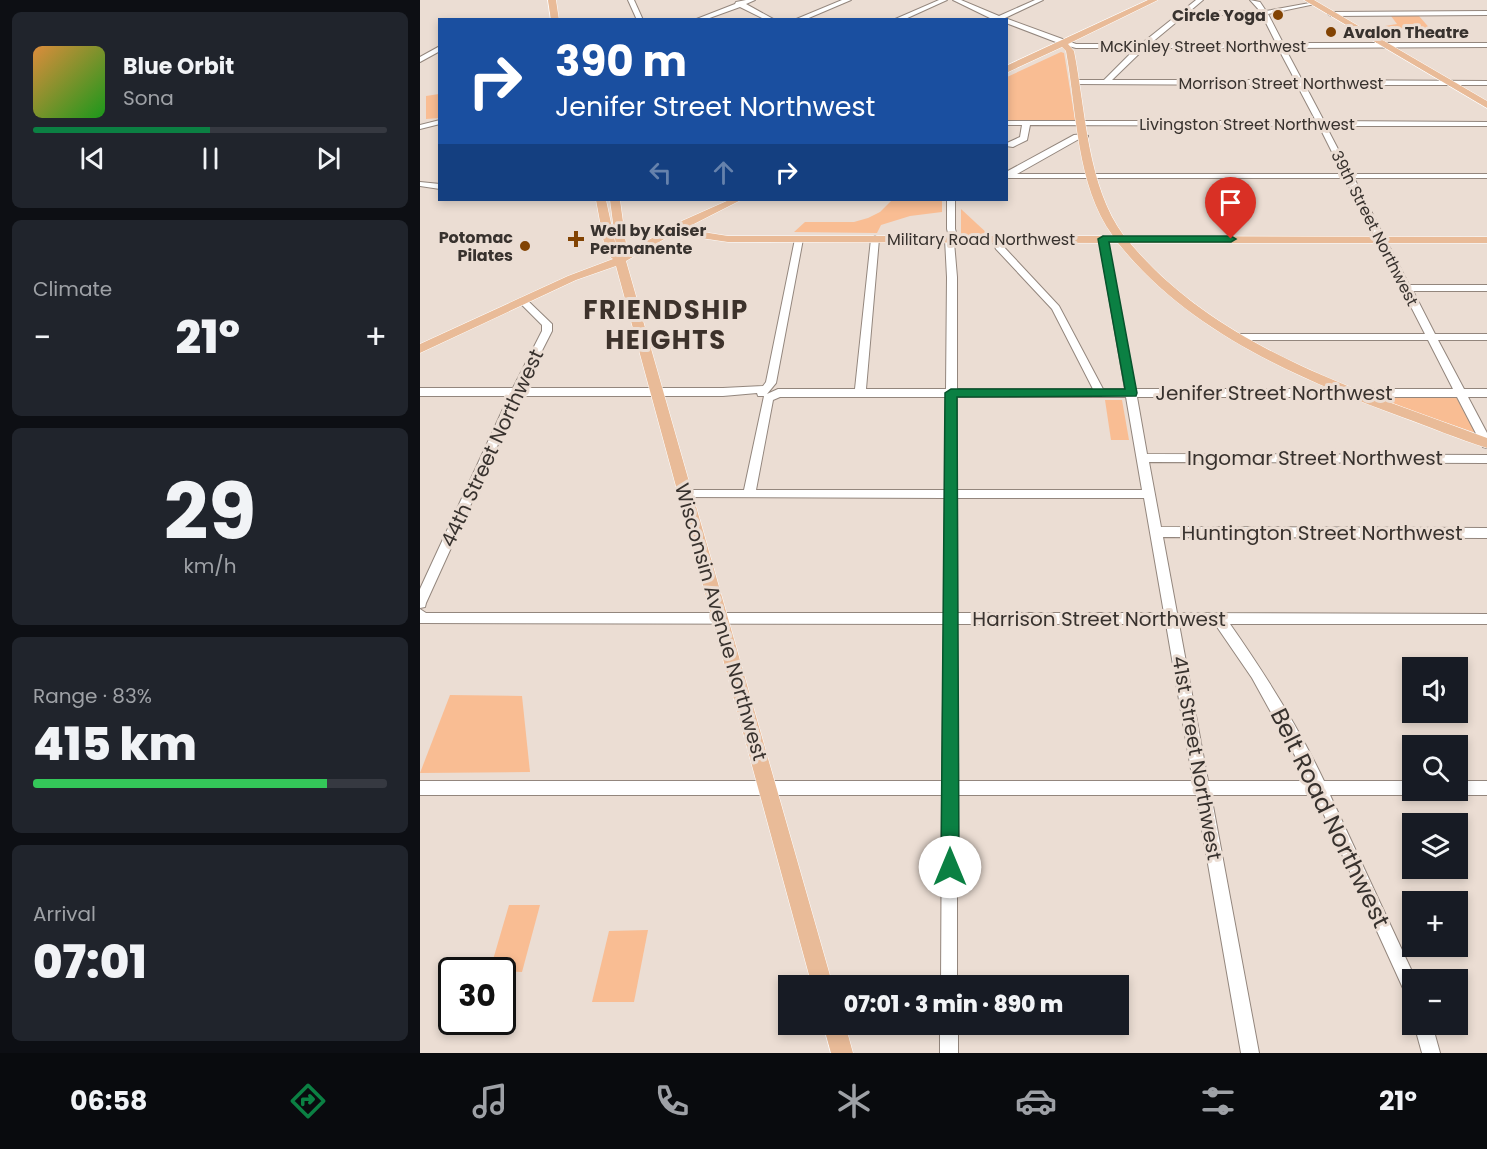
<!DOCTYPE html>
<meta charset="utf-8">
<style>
body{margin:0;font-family:Poppins,sans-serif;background:#20242c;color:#f1f3f6;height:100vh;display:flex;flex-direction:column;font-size:22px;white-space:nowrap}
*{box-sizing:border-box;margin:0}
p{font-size:20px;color:#9ea1a6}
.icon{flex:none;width:33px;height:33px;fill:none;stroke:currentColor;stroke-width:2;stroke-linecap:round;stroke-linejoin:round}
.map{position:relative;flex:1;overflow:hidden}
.side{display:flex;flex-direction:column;gap:12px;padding:12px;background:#0d0f14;width:420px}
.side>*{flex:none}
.top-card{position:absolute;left:18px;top:18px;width:570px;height:183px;border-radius:0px;box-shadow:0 3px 9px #0003;background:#1a4fa0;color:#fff;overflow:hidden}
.tools{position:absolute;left:982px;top:657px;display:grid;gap:12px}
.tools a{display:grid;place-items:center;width:66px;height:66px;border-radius:0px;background:#171b24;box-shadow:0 3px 9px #0003;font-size:30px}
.speed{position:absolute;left:18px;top:957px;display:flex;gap:12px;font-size:30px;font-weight:700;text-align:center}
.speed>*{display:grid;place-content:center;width:78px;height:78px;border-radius:50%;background:#171b24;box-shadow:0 3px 9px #0003;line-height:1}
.speed .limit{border:3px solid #111;border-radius:9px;background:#fff;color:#111}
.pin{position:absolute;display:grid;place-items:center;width:51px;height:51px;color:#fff;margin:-62px -26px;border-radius:50% 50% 50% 0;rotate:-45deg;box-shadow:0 0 6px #0007}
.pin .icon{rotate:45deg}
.me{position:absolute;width:66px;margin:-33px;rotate:0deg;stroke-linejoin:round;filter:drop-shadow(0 0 4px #0008)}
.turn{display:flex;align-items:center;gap:21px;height:126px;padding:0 18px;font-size:27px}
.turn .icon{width:78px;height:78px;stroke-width:2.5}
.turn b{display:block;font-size:42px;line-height:51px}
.lanes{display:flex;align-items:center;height:57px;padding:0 18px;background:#0003;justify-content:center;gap:30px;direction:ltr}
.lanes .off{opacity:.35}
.big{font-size:45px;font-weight:800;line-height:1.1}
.side .card{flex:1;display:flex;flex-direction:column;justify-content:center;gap:9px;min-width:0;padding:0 21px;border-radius:9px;background:#20242c}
.side .dial{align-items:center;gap:0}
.dial b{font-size:78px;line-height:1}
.song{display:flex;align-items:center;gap:18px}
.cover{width:72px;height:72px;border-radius:9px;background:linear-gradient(135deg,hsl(30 70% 55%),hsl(120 70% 35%))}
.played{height:6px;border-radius:3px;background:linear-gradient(90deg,#0b8043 50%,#363941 50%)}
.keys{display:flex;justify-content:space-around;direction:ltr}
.heat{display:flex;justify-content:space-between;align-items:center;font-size:33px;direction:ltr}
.charge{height:9px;border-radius:4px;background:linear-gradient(90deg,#34c759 83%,#363941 0)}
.trip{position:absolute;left:358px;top:975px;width:351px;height:60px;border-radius:0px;background:#171b24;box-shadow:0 3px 9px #0003;font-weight:800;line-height:60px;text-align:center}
.dock{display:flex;height:96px;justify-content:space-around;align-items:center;background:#090b0e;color:#9ea1a6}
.dock .icon{width:42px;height:42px}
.dock .current{color:#0b8043}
.dock b{font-size:27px;color:#f1f3f6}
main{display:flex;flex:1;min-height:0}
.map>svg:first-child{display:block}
</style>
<main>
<section class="side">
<div class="card">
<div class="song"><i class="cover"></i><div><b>Blue Orbit</b><p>Sona</p></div></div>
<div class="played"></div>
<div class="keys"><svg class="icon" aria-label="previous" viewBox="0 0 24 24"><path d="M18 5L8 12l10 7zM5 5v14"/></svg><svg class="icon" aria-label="pause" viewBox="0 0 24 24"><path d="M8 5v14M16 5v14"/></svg><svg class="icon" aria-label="next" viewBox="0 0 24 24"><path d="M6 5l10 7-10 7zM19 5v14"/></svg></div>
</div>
<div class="card"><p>Climate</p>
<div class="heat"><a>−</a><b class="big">21°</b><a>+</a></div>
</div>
<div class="card dial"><b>29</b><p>km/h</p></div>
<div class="card"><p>Range · 83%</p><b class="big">415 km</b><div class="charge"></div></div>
<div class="card"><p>Arrival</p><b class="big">07:01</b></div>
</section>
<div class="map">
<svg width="1067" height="1053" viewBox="0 0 1067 1053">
<rect width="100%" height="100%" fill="#ebddd3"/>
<g fill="#f9bd93">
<path d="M 971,16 L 999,16 L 1012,31 L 969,31 L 965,26 L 977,24 Z"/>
<path d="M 641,52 L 644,53 L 655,120 L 587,120 L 587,77 Z"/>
<path d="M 19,94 L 19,118 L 6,119 L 6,96 Z"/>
<path d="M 472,200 L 522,200 L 522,212 L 490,216 L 461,225 L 457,233 L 374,232 L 385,222 L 434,222 L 448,218 L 460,212 Z"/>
<path d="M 541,209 L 569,235 L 541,235 Z"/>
<path d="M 964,397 L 1036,397 L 1056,433 L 963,401 L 962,398 Z"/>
<path d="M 685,400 L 702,400 L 709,440 L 691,440 Z"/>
<path d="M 30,695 L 102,696 L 110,772 L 0,773 Z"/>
<path d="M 89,905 L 120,905 L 102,972 L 70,970 Z"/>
<path d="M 228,930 L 214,1002 L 172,1002 L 189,931 Z"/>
</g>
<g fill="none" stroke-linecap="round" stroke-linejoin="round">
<defs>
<g id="minor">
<path d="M 208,0 L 214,0 L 223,20 L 217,20 Z"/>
<path d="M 326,0 L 335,0 L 326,4 L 355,20 L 346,20 L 320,7 L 284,20 L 274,20 L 315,4 L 316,2 Z"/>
<path d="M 422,0 L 431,0 L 384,20 L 374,20 Z"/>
<path d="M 519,0 L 527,0 L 483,20 L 473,20 Z"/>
<path d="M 533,0 L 541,0 L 579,16 L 615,0 L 623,0 L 585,18 L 656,44 L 721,44 L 776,0 L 783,0 L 770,11 L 840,11 L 830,0 L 840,2 L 846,11 L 895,2 L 895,4 L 848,14 L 863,43 L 1067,43 L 1067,47 L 865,48 L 882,80 L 1067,81 L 1067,85 L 885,85 L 904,121 L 1067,122 L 1067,126 L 906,126 L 931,174 L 1067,174 L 1067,178 L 934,178 L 989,285 L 1067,285 L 1067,291 L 993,291 L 1015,334 L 1067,334 L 1067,340 L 1018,340 L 1044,389 L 1067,389 L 1067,397 L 1048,397 L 1067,433 L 1067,448 L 1063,447 L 1037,397 L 717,397 L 727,454 L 1067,455 L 1067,463 L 729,462 L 741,527 L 1067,528 L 1067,538 L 743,537 L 757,613 L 1067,614 L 1067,624 L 810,624 C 845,674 878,726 904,781 L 993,781 L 993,790 L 999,790 L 993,795 L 910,795 L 996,980 L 993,980 L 993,1000 L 987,997 L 895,795 L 791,795 L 839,1053 L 821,1053 L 776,795 L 537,795 L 537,986 L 521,986 L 522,795 L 0,795 L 0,781 L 522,781 L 524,624 L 0,623 L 0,609 L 6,613 L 524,613 L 525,498 L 261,497 L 259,494 L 261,491 L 265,490 L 324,490 L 344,396 L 338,396 L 337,393 L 303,396 L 100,396 L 6,603 L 5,607 L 0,608 L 0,589 L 89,396 L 0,396 L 0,388 L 93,388 L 122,331 L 122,325 L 100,303 L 100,299 L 106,299 L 132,324 L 132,331 L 103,388 L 303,388 L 343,386 L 346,382 L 375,239 L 376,237 L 382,237 L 383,239 L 356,383 L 347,394 L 358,389 L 435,389 L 451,239 L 455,236 L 459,239 L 446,389 L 526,389 L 527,277 L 525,239 L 529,236 L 527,229 L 527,200 L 535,200 L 535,229 L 538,239 L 534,242 L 537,277 L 537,389 L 673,389 L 632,309 L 576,249 L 571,238 L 575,235 L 578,236 L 583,246 L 639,306 L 683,389 L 705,389 L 679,239 L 683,236 L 687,239 L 715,389 L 1033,389 L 1008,340 L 816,340 L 811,337 L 816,334 L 1005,334 L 925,178 L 586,178 L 586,172 L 654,135 L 664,134 L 668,136 L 667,138 L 659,139 L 597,174 L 923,174 L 899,126 L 610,125 L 607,140 L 593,147 L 586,146 L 587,143 L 600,137 L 602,125 L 586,125 L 586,121 L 896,121 L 877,85 L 655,84 L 652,84 L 652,80 L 684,80 L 716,48 L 656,48 L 641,44 L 586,23 L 586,20 L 574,20 ZM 765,15 L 842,15 L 856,43 L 730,44 ZM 725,48 L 858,48 L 875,80 L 692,80 ZM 360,397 L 526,397 L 525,490 L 336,490 L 353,400 ZM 537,397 L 706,397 L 722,490 L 537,490 ZM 537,498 L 724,498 L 744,613 L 537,613 ZM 537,624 L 746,624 L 773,781 L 537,781 ZM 759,624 L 795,624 L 832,678 L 889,781 L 788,781 Z"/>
<path d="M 1067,11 L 1067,15 L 911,16 L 908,14 L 911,12 Z"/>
<path d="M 20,46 L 20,51 L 0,62 L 0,57 Z"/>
<path d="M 20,120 L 20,124 L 0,129 L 0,125 Z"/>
<path d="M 0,182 L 20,184 L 20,189 L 0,186 Z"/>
<path d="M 1038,781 L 1067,781 L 1067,795 L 1038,795 L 1033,793 L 1032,790 L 1038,790 Z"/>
<rect x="520" y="1024" width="18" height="29"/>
<path d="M 994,1024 L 1012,1024 L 1020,1053 L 1002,1053 Z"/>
</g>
<g id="major">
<path d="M 128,0 L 136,0 L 139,20 L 131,20 Z"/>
<path d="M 728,0 L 738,0 L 648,44 L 654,51 C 666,112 667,186 704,236 L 1067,237 L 1067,243 L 710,243 C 800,350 941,391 1067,438 L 1067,448 C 1038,439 1010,427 982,417 C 877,378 769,332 698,243 L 308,242 L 253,234 L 206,261 L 413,986 L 392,986 L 196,266 L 156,280 L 0,353 L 0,344 L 148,276 L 193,259 L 186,254 L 176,200 L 186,200 L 196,246 L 190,200 L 200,200 L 207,251 L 238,235 L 246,228 L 309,200 L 321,200 L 264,229 L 308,236 L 693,236 C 656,185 657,112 646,51 L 642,47 L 586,73 L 586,66 Z"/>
<path d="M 884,0 L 894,0 L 1067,101 L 1067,108 Z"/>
<path d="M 403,1024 L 425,1024 L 433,1053 L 411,1053 Z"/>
</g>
</defs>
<use href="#minor" stroke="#93867d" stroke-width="2"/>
<use href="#major" stroke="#fff" stroke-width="1"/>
<use href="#minor" fill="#fff" fill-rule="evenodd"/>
<use href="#major" fill="#e9bb98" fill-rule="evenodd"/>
</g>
<path fill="#0b8043" stroke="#07532c" stroke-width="1.5" d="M 683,236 L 811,236 L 816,239 L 811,242 L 689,242 L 717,393 L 716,396 L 537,397 L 539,867 L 536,874 L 530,876 L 523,874 L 521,867 L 525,393 L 531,389 L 705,389 L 678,239 Z"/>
<g fill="#824303" stroke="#ebddd3" stroke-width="2">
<circle cx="858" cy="15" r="6"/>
<circle cx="911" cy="32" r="6"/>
<path d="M153 230h6v6h6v6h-6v6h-6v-6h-6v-6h6z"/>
<circle cx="105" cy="246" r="6"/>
</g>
<g text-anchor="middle" stroke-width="6" stroke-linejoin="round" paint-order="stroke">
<g font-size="16" font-weight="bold" fill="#38322e" stroke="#ebddd3" text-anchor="end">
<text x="846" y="21">Circle Yoga</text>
<text x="923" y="38" text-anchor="start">Avalon Theatre</text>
<text x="170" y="236" text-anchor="start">Well by Kaiser<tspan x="170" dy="18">Permanente</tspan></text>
<text x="93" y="243">Potomac<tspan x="93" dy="18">Pilates</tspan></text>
</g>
<g font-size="16" fill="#38322e" stroke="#ebddd3">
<text x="783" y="52">McKinley Street Northwest</text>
<text x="861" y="89">Morrison Street Northwest</text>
<text x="827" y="130">Livingston Street Northwest</text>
<text transform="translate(955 228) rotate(63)" y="6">39th Street Northwest</text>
<text x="561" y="245">Military Road Northwest</text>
</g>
<g font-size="20" fill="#38322e" stroke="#ebddd3">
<text x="854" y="400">Jenifer Street Northwest</text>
<text transform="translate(72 448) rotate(-65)" y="7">44th Street Northwest</text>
<text x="895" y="465">Ingomar Street Northwest</text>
<text x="902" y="540">Huntington Street Northwest</text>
<text x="679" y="626">Harrison Street Northwest</text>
<text transform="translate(301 622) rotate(74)" y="7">Wisconsin Avenue Northwest</text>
<text transform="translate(777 758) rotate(80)" y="7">41st Street Northwest</text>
</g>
<g font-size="24" fill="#38322e" stroke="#ebddd3">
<text transform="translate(910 818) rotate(64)" y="8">Belt Road Northwest</text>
</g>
<g font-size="26" font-weight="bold" letter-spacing="1.5" fill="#3d322b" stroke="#ebddd3">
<text x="246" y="319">FRIENDSHIP<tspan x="246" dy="30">HEIGHTS</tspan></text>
</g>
</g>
</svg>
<div class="tools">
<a><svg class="icon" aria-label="sound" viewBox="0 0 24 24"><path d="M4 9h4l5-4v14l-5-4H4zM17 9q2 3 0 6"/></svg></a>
<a><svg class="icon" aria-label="search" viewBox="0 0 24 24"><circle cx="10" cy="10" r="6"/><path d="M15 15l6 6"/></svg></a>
<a><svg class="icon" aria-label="layers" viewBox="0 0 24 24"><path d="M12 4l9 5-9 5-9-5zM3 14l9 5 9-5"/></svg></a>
<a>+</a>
<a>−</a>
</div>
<div class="speed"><div class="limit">30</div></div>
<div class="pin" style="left:811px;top:239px;background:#d93025"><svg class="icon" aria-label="arrive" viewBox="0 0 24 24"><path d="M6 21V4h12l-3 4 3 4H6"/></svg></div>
<svg class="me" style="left:530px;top:867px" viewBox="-20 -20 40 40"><circle r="19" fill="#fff"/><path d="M0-13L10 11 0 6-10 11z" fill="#0b8043"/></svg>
<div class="trip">07:01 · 3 min · 890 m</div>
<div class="top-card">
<div class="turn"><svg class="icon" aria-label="right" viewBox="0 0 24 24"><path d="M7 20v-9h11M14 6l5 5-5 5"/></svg><div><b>390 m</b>Jenifer Street Northwest</div></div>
<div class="lanes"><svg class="icon off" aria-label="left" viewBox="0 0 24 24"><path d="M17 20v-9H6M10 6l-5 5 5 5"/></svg><svg class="icon off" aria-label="ahead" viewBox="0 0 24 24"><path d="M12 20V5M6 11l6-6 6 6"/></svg><svg class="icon" aria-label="right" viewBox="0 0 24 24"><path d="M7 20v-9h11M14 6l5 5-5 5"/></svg></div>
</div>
</div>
</main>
<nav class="dock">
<b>06:58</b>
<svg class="icon current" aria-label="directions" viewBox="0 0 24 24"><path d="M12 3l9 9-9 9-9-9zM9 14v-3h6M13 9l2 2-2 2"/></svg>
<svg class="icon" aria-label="music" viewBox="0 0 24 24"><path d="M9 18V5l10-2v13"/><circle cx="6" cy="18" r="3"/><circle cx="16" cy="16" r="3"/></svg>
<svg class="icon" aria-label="phone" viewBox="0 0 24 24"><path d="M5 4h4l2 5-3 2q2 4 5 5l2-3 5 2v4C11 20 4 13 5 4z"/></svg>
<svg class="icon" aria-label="climate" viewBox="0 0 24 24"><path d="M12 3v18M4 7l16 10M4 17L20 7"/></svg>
<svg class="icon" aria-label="car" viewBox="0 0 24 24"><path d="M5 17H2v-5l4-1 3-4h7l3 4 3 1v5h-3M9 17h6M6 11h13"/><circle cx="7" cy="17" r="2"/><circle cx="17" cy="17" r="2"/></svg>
<svg class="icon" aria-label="filters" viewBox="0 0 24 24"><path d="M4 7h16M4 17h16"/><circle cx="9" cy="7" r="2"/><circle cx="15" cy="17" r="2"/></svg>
<b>21°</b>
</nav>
